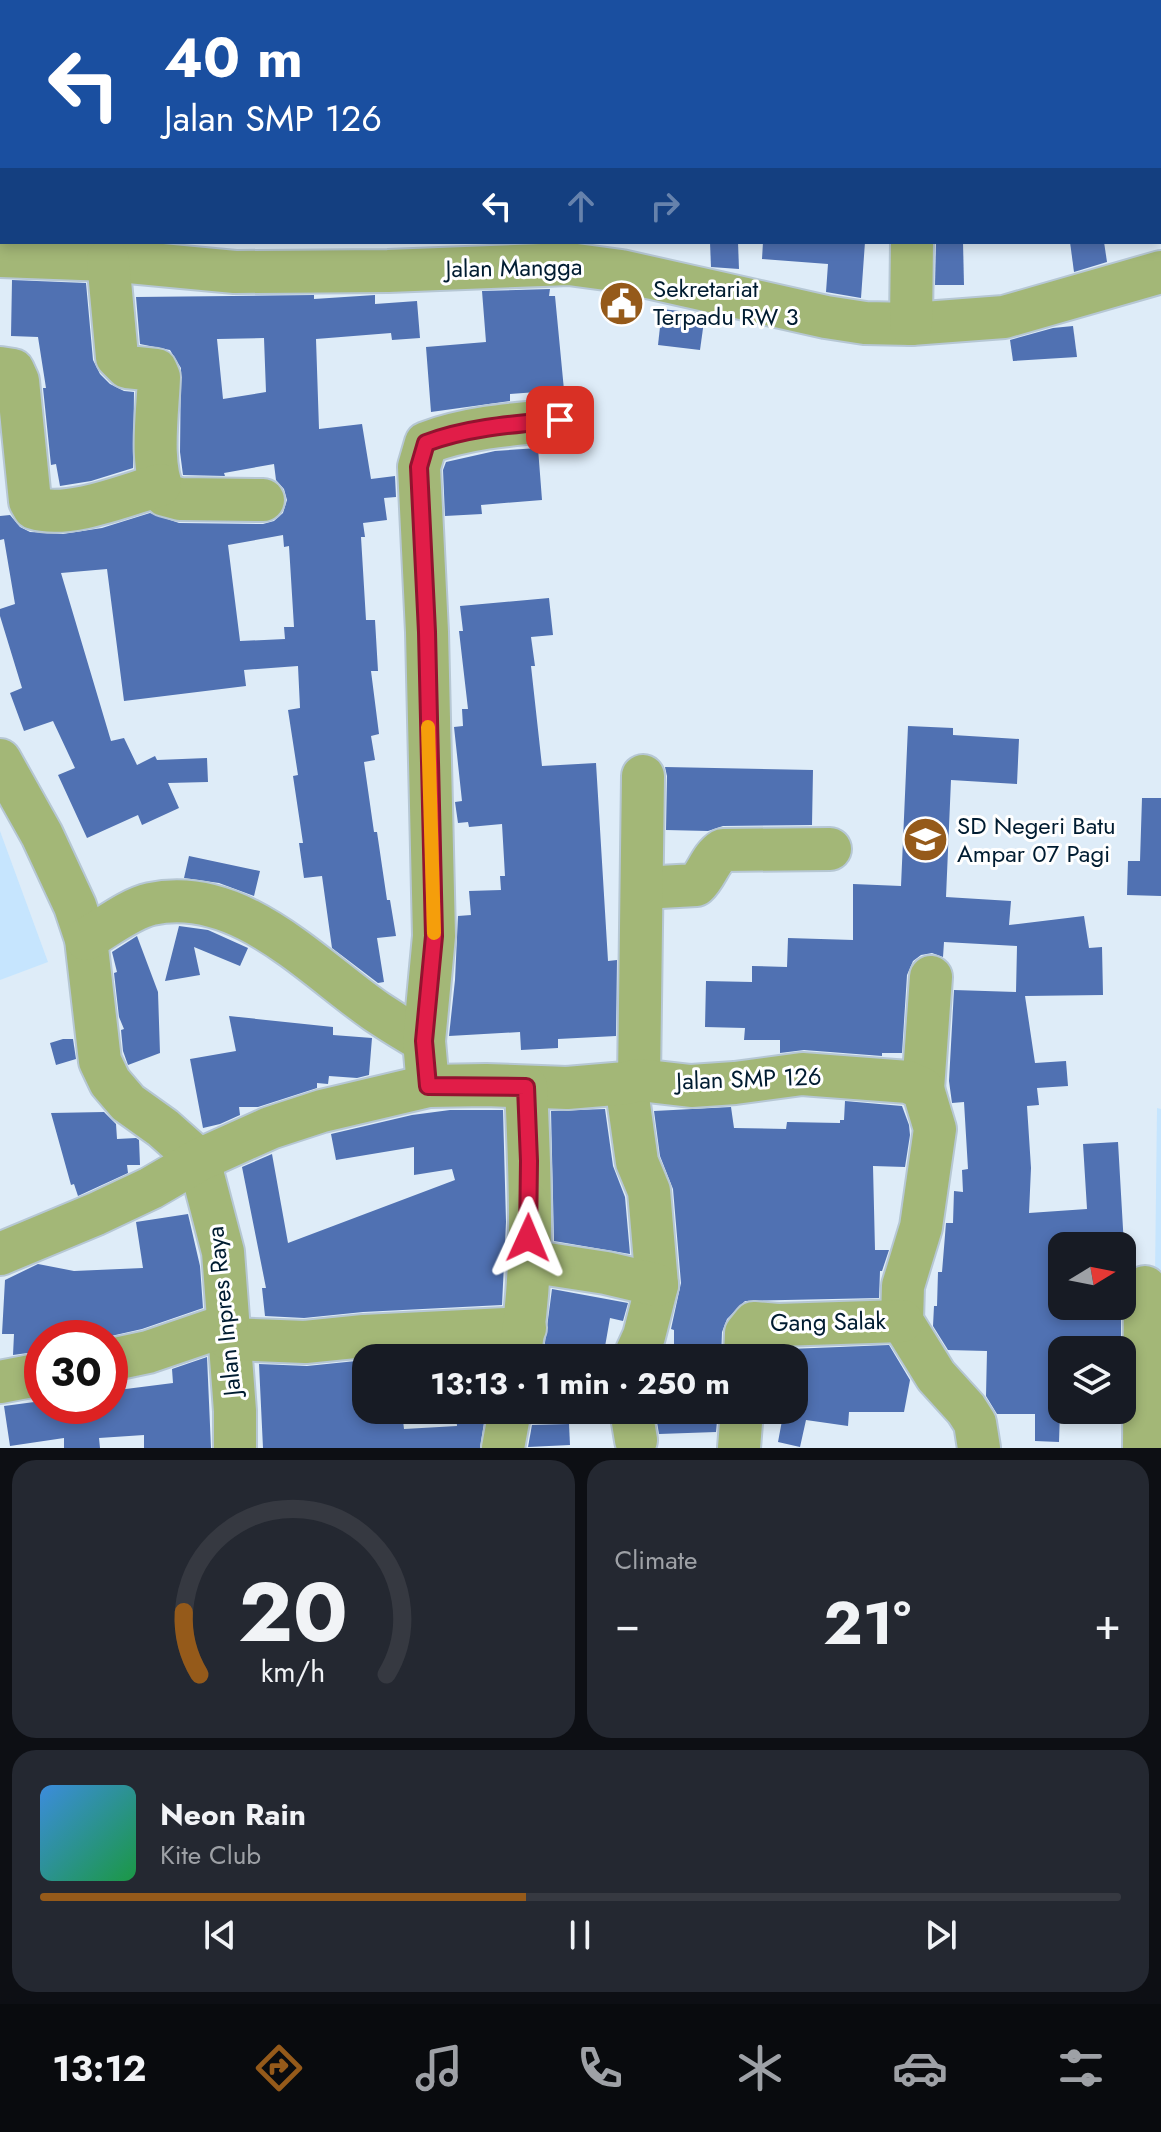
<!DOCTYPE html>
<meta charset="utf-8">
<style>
body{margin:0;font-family:Jost,sans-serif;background:#242831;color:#f1f3f6;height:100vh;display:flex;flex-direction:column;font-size:30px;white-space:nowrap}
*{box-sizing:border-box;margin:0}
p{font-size:26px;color:#9ea1a6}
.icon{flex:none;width:44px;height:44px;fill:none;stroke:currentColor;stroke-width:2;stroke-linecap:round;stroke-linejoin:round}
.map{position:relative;height:1448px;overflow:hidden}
.sheet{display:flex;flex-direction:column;gap:12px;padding:12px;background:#0d0f14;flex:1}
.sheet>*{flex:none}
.hud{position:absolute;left:0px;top:0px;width:1162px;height:244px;box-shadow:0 4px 12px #0003;background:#1a4fa0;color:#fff;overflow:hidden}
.needle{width:52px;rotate:80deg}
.buttons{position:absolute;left:1048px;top:1232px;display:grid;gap:16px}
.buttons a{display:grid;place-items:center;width:88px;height:88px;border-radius:16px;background:#171b24;box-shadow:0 4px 12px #0003;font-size:40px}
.speed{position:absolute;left:24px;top:1320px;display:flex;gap:16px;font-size:40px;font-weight:700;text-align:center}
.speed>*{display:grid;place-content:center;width:104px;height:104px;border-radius:50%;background:#171b24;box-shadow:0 4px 12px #0003;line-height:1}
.speed .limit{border:12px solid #d22;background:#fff;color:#111}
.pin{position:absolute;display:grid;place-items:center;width:68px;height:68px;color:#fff;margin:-34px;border-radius:16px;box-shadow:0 4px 12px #0006}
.me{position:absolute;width:88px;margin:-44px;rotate:1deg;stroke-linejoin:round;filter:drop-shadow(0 0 6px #0008)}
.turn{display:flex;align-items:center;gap:28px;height:168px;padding:0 32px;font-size:36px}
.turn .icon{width:104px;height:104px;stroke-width:2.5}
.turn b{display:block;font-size:56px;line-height:68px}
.lanes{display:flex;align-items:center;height:76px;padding:0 32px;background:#0003;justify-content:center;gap:40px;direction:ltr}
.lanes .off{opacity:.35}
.big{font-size:60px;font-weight:700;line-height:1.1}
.sheet .tile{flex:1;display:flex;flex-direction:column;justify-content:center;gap:12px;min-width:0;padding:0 28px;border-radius:24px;background:#242831}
.sheet .dial{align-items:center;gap:0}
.dial svg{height:208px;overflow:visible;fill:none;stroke:#363941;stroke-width:7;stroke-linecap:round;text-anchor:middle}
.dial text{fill:#f1f3f6;stroke:none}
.song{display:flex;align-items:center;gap:24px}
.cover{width:96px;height:96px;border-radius:12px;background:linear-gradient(135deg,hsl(210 70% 55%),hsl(140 70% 35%))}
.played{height:8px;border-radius:4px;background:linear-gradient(90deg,#955a1a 45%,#363941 45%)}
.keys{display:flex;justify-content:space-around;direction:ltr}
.heat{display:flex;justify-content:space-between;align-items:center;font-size:44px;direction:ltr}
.sheet .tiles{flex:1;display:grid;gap:12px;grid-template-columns:1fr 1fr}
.tile:last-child{grid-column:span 2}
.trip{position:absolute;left:352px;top:1344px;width:456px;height:80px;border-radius:24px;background:#171b24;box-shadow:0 4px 12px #0003;font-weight:700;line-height:80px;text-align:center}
.menu{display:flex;height:128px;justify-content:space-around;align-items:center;background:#090b0e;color:#9ea1a6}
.menu .icon{width:56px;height:56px}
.menu .active{color:#955a1a}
.menu b{font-size:36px;color:#f1f3f6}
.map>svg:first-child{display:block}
</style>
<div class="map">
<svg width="1161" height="1448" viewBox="0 0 1161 1448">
<rect width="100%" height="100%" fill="#deecf8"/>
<g fill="#c6e5fe">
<path d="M 0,831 L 48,962 L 0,980 Z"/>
<path d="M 1157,1108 L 1161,1109 L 1161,1275 L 1155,1275 Z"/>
</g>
<g fill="#5071b2" fill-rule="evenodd">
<path d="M 710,242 L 738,242 L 739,269 L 711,267 Z"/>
<path d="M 763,242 L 865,242 L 861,298 L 826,292 L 828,264 L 762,259 Z"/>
<path d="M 936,242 L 963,242 L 964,285 L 935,285 Z"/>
<path d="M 1070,242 L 1104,242 L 1107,262 L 1074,272 Z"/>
<path d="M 12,280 L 86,283 L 93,360 L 100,374 L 110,384 L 124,391 L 134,392 L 133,468 L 91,481 L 60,486 L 56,464 L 51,465 L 43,388 L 46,388 L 38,337 L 11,336 Z"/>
<path d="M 550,289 L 549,296 L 555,296 L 564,390 L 510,394 L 510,401 L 431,412 L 426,347 L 486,342 L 482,291 Z"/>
<path d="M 314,295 L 314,299 L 375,295 L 375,304 L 417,301 L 420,338 L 392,340 L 391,333 L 316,339 L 319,429 L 362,424 L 371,479 L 395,476 L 396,497 L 384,498 L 387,520 L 363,523 L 365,537 L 361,537 L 366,620 L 375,620 L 378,671 L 371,671 L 379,734 L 371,736 L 375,760 L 364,762 L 374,832 L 377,832 L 387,900 L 390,900 L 396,936 L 377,938 L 384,982 L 378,983 L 332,948 L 322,876 L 304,878 L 299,843 L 303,843 L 293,776 L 298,775 L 288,710 L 300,708 L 298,666 L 244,670 L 246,686 L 124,701 L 107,569 L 61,573 L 111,741 L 124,738 L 137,765 L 155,756 L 157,760 L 207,758 L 208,782 L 168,783 L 179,808 L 142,825 L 138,815 L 87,838 L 58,775 L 75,768 L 53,721 L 24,731 L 10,693 L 22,688 L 0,616 L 0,609 L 15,604 L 4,539 L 0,540 L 0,516 L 10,515 L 20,527 L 30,532 L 63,534 L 102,528 L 150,513 L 179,523 L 263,524 L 274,521 L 283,513 L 287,500 L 284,489 L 276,480 L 274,464 L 224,473 L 225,476 L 183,475 L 180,452 L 181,368 L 170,350 L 140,344 L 136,297 ZM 264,338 L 266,392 L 223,399 L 217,339 ZM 283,535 L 284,547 L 289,546 L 294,627 L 284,627 L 285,639 L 240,641 L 228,545 Z"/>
<path d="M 662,309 L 705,314 L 700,350 L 658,345 Z"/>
<path d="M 1073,326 L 1077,357 L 1013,361 L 1010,340 L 1053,328 Z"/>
<path d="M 538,448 L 542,500 L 481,505 L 482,514 L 445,516 L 443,470 L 446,462 L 495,451 Z"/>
<path d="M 549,598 L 553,635 L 531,637 L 535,666 L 531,666 L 542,766 L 596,763 L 608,961 L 617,960 L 616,1036 L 558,1039 L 558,1048 L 521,1050 L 520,1032 L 449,1036 L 455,980 L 458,916 L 471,915 L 469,891 L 501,890 L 500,876 L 505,876 L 502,824 L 469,827 L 468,822 L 458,823 L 455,802 L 462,801 L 454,727 L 463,726 L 462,709 L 468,709 L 459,631 L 463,631 L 460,606 Z"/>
<path d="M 908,726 L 953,728 L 953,735 L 1019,739 L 1017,784 L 951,780 L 946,897 L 1011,901 L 1009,925 L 1084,916 L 1089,948 L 1102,947 L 1103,995 L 1025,996 L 1035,1063 L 1066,1061 L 1068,1086 L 1037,1088 L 1039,1105 L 1027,1106 L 1031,1168 L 1029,1213 L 1087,1209 L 1083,1144 L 1118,1142 L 1124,1246 L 1062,1246 L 1062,1306 L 1121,1306 L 1121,1350 L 1062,1350 L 1059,1442 L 1035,1441 L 1035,1414 L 997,1414 L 986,1396 L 987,1351 L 948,1350 L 933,1326 L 934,1306 L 937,1306 L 938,1272 L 942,1272 L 946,1223 L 953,1223 L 954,1191 L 963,1192 L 962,1170 L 968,1169 L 964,1102 L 952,1103 L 949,1081 L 954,990 L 1016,992 L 1017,946 L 944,942 L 943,957 L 932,953 L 921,955 L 913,961 L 907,975 L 902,1053 L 882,1053 L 882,1056 L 804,1050 L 780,1053 L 780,1040 L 744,1040 L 745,1028 L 705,1027 L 706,981 L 752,982 L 752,966 L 787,967 L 788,938 L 853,940 L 853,884 L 901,886 Z"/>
<path d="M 665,767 L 813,770 L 812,825 L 723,826 L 708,831 L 666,830 L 667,776 Z"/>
<path d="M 1142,798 L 1161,798 L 1161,896 L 1127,895 L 1128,861 L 1140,861 Z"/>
<path d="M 189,856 L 260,871 L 254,896 L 219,883 L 184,878 Z"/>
<path d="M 179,926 L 208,930 L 248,948 L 240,966 L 194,947 L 200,975 L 165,981 Z"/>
<path d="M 137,936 L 158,992 L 160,1053 L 128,1065 L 123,1051 L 121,1030 L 124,1029 L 119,1017 L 114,973 L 117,972 L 112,952 Z"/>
<path d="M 229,1016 L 333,1027 L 333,1035 L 372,1038 L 369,1075 L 357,1078 L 329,1076 L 328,1084 L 317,1083 L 317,1088 L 258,1107 L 239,1107 L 240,1115 L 220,1124 L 203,1128 L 190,1059 L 236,1051 Z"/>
<path d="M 63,1039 L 73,1039 L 76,1059 L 56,1065 L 50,1043 Z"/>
<path d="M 845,1101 L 902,1106 L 909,1125 L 910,1135 L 905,1167 L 873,1166 L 875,1250 L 889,1250 L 882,1271 L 880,1271 L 879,1298 L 745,1301 L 727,1319 L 722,1332 L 721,1358 L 674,1355 L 674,1330 L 671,1329 L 681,1283 L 673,1189 L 660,1156 L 654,1111 L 731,1107 L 734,1128 L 786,1129 L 787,1122 L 840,1123 L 840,1120 L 844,1120 Z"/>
<path d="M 605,1109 L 613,1166 L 625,1197 L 630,1254 L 554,1241 L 551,1111 Z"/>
<path d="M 450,1110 L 503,1110 L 506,1222 L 502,1305 L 363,1312 L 304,1318 L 265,1316 L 262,1288 L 266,1288 L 242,1167 L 272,1154 L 288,1243 L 455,1180 L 452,1169 L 414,1175 L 414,1147 L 336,1160 L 331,1134 L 412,1115 Z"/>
<path d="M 104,1112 L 116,1124 L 117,1139 L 136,1138 L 139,1140 L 140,1165 L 127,1165 L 128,1173 L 78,1196 L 74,1184 L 71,1185 L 51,1113 Z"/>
<path d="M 188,1214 L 200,1266 L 203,1308 L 142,1329 L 102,1338 L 42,1338 L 42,1351 L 13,1355 L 14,1334 L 2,1334 L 5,1280 L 38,1264 L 74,1271 L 143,1268 L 136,1222 Z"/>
<path d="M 552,1289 L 628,1303 L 623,1321 L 610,1318 L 603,1358 L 543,1358 Z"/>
<path d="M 889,1345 L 910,1380 L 904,1412 L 849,1412 L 848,1426 L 806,1420 L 800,1447 L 778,1442 L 784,1410 L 794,1410 L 794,1358 L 788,1358 L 789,1349 Z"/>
<path d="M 495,1354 L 496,1358 L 405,1358 Z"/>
<path d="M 207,1357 L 211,1448 L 144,1448 L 144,1435 L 99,1438 L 100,1448 L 64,1448 L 64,1438 L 10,1446 L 4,1406 L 42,1401 L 42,1406 L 110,1406 L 110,1391 L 173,1383 L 172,1369 Z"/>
<path d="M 366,1360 L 366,1413 L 402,1412 L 404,1429 L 457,1426 L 456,1410 L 486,1410 L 480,1448 L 263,1448 L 259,1364 L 307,1366 Z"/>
<path d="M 655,1410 L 718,1410 L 716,1432 L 659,1434 Z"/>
<path d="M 569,1424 L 570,1445 L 528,1447 L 532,1425 Z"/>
</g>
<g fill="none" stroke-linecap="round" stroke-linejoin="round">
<defs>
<g id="minor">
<path d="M 1006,0 L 1006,2"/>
<path d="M 395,2 L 395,0"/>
<path d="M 615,2 L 615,0"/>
<path d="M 0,117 L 2,117"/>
<path d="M 0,256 L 108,260 L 235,272 L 388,271 L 569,264 L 621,271 L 826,317 L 865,323 L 911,324 L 1004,317 L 1161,272"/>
<path d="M 108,260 L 117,357 L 127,367 L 156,370 L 159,377 C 158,410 149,466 165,495 L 180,499 L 263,500"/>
<path d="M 911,324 L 912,242"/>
<path d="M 0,368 L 13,370 L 18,381 L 30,501 L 34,508 C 68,519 126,495 160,485"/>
<path d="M 0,760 L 42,835 L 75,906 L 86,939 L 100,1061 L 110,1082 L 128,1103 L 163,1128 L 199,1160 L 223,1252 L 235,1411 L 235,1448"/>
<path d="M 642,888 L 696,885 C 707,875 710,858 723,850 L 830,849"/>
<path d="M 86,939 C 106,928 129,909 151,904 C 239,885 312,967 377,1012 C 392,1022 408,1032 424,1041"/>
<path d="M 639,1080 L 643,776"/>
<path d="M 626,1083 L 637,1162 L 649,1191 L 657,1285 L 644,1336 L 634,1358"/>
<path d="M 428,1086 L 424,1041 L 434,936 L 427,632 L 419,467 L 426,443 C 468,427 515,424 560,420"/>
<path d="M 923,1089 L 931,977"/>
<path d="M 0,1254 L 96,1214 L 151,1188 L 199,1160 L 270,1128 L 322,1111 L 428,1086 L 486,1085 L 567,1088 L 626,1083 L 639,1080 L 691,1086 L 735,1083 L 802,1074 L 908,1082 L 923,1089 L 935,1129 L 921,1227 L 903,1286 L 902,1321 L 936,1376 L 966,1409 L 975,1423 L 979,1448"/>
<path d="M 528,1261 L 606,1273 L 657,1285"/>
<path d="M 229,1339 L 305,1342 L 364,1336 L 525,1328"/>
<path d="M 519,1358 C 535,1269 530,1176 526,1087"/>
<path d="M 745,1358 L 746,1333 L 754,1323 L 778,1325 L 902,1321"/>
<path d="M 110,1360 L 148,1352 L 227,1325"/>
<path d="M 0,1382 L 42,1374"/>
<path d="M 631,1410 L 636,1440"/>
<path d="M 503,1448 L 510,1410"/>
<path d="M 739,1448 L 742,1410"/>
<path d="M 1144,1448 L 1145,1287"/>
</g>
</defs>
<use href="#minor" stroke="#b6c7d4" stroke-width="46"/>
<use href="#minor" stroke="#a3b777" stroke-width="42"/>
</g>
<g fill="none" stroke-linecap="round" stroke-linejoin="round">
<defs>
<path id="route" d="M 528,1238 L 529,1161 L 526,1087 L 428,1086 L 424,1041 L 434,936 L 427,632 L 419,467 L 426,443 C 468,427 515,424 560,420"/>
</defs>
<use href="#route" stroke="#92132f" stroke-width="20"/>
<use href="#route" stroke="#e11d48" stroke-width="14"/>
<path stroke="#f59e0b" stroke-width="14" d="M 428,727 L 434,933"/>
</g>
<defs>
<symbol id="civic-disc" viewBox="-11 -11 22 22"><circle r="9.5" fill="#955a1a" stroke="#fff"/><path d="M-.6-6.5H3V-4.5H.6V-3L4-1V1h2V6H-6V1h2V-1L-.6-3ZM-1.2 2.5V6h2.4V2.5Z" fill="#fff"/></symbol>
<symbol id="school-disc" viewBox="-11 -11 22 22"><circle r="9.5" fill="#955a1a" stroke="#fff"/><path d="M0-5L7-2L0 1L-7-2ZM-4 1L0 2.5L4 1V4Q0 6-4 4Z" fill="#fff"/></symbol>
</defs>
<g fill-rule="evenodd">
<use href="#civic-disc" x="596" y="278" width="51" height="51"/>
<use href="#school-disc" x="900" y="814" width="51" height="51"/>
</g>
<g text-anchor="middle" stroke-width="6" stroke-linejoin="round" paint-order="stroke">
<g font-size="24" fill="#001c31" stroke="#fff">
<text transform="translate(514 268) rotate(-1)" y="8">Jalan Mangga</text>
<text transform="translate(749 1079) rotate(-2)" y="8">Jalan SMP 126</text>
<text transform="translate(224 1311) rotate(-96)" y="8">Jalan Inpres Raya</text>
<text transform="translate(828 1322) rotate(-1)" y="8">Gang Salak</text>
</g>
<g font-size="24" fill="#001c31" stroke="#fff" text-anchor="start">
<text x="653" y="297">Sekretariat<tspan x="653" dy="28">Terpadu RW 3</tspan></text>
<text x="957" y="834">SD Negeri Batu<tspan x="957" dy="28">Ampar 07 Pagi</tspan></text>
</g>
</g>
</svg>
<div class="buttons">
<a><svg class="needle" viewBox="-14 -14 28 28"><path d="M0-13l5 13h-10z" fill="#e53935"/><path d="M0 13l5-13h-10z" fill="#9ea1a6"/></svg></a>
<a><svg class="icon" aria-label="layers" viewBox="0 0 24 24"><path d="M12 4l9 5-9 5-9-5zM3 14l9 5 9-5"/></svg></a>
</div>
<div class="speed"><div class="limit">30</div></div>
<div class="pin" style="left:560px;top:420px;background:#d93025"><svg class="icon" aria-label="arrive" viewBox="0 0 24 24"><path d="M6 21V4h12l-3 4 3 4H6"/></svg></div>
<svg class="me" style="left:528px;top:1238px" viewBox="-20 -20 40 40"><path d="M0-17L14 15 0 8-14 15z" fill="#e11d48" stroke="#fff" stroke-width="4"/></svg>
<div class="trip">13:13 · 1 min · 250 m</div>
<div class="hud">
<div class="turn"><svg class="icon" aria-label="left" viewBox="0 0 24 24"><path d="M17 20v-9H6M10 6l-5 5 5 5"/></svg><div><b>40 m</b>Jalan SMP 126</div></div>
<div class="lanes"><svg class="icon" aria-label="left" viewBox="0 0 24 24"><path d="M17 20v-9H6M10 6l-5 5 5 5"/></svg><svg class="icon off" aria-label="ahead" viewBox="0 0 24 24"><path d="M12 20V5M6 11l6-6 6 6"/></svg><svg class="icon off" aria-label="right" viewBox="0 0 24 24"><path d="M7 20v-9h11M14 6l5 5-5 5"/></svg></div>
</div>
</div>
<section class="sheet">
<div class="tiles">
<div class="tile dial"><svg viewBox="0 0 100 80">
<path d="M14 69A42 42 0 1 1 86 69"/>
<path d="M14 69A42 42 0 0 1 8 45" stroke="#955a1a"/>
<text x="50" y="56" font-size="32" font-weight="700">20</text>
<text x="50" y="72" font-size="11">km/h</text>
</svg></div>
<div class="tile"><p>Climate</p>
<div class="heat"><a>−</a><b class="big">21°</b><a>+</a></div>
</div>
<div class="tile">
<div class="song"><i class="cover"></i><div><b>Neon Rain</b><p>Kite Club</p></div></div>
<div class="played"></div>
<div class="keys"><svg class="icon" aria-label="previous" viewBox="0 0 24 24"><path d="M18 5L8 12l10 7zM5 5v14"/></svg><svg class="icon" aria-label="pause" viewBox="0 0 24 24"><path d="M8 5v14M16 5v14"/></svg><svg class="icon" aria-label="next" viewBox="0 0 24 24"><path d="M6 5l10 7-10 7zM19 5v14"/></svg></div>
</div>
</div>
</section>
<nav class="menu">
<b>13:12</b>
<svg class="icon active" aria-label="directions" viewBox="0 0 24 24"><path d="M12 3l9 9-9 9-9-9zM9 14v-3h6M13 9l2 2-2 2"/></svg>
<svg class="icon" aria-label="music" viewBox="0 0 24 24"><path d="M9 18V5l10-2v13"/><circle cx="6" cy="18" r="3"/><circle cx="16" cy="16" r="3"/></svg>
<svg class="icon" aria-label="phone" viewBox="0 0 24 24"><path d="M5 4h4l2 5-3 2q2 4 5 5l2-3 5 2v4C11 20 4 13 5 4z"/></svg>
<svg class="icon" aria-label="climate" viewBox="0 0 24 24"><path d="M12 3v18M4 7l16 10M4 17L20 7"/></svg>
<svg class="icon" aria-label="car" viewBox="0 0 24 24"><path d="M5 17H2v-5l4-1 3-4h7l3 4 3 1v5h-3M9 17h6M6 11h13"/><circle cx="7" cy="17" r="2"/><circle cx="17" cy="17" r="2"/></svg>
<svg class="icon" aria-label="filters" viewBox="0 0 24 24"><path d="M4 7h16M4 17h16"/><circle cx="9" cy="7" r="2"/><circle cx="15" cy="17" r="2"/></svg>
</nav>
